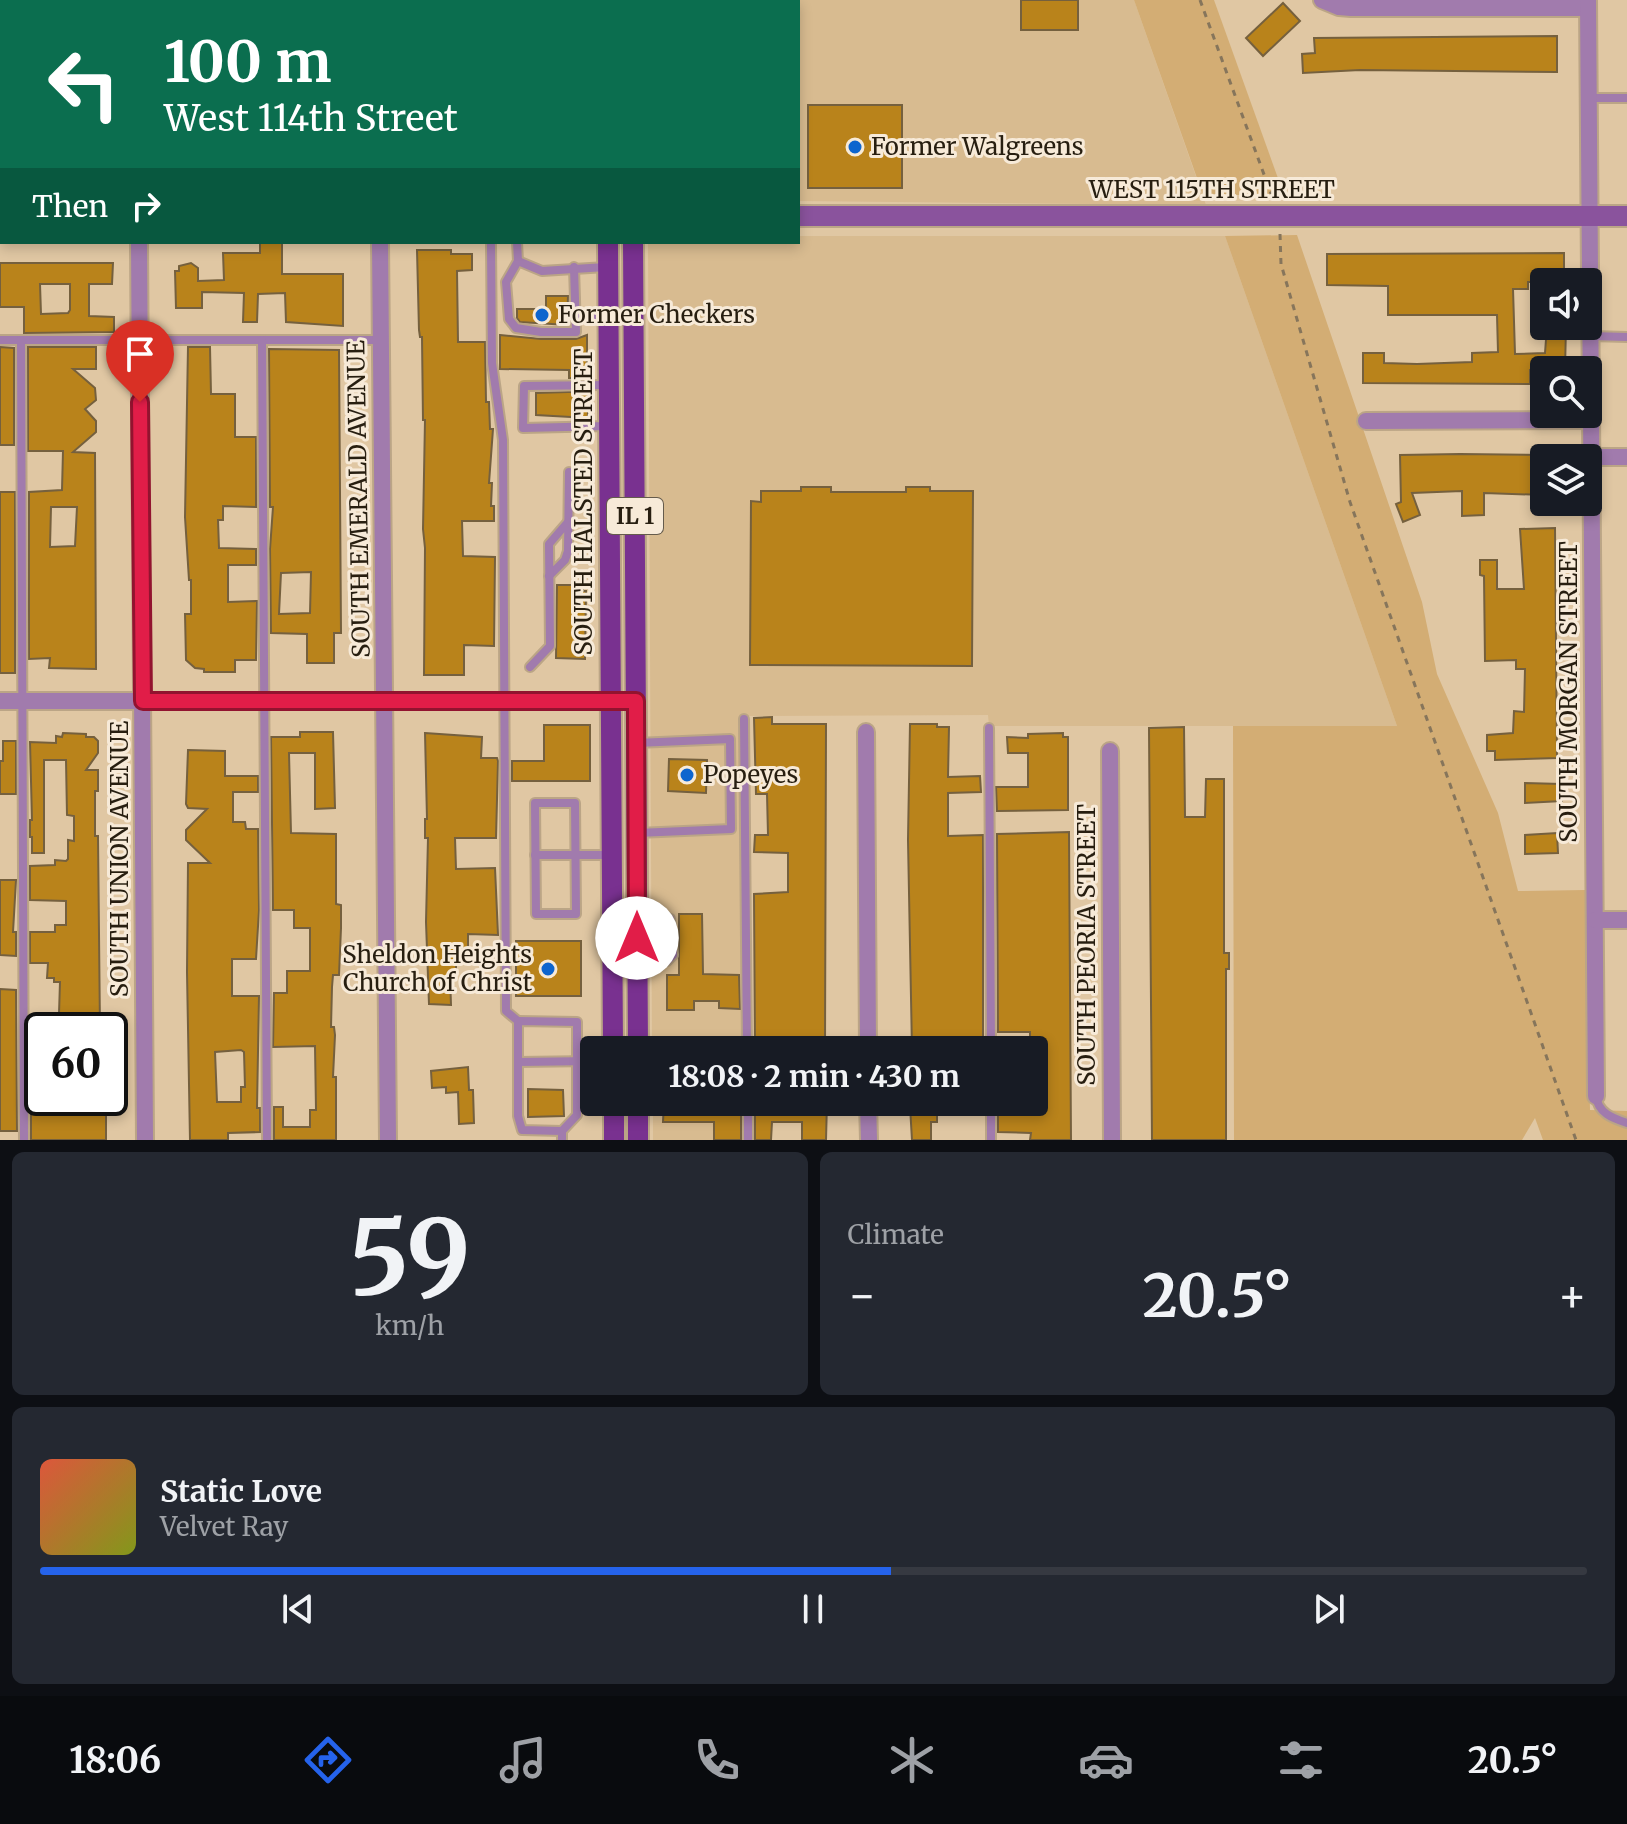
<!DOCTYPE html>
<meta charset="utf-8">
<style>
body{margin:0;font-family:Merriweather,serif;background:#242831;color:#f1f3f6;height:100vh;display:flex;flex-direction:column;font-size:30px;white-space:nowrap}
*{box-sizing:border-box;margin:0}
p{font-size:26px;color:#9ea1a6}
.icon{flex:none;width:44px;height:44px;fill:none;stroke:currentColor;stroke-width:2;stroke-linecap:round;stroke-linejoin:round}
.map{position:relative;height:1140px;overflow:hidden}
.panel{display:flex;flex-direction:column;gap:12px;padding:12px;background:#0d0f14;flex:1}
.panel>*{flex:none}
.guide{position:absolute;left:0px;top:0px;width:800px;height:244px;box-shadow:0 4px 12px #0003;background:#0b6e4f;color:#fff;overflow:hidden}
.fabs{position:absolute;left:1530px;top:268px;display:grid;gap:16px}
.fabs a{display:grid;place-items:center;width:72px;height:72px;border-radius:8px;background:#171b24;box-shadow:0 4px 12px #0003;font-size:40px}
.speed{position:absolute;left:24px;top:1012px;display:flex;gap:16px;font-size:40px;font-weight:700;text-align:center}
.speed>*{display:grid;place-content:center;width:104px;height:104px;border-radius:50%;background:#171b24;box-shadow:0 4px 12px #0003;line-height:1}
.speed .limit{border:4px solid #111;border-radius:12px;background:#fff;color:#111}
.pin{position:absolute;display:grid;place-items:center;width:68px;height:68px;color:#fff;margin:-82px -34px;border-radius:50% 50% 50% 0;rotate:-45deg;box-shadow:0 0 8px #0007}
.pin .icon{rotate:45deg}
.me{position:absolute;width:88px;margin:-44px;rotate:0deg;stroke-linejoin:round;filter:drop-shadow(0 0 6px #0008)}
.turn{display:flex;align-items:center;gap:28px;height:168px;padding:0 32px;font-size:36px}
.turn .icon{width:104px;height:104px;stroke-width:2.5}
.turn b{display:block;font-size:56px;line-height:68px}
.then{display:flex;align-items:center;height:76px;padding:0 32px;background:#0003;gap:16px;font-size:30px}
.big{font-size:60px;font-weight:700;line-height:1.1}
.panel .tile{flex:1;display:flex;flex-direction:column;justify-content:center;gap:12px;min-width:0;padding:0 28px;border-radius:12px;background:#242831}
.panel .dial{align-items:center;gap:0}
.dial b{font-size:104px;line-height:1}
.song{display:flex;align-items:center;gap:24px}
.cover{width:96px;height:96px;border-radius:12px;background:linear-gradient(135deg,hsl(10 70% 55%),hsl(70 70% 35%))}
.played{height:8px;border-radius:4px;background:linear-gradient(90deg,#2563eb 55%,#363941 55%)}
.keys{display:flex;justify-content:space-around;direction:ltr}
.heat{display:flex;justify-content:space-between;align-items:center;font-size:44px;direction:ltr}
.panel .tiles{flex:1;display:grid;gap:12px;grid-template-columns:1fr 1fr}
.tile:last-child{grid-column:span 2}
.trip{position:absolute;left:580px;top:1036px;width:468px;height:80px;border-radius:8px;background:#171b24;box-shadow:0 4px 12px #0003;font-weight:700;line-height:80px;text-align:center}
.tab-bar{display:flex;height:128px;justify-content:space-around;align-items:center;background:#090b0e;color:#9ea1a6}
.tab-bar .icon{width:56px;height:56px}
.tab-bar .active{color:#2563eb}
.tab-bar b{font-size:36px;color:#f1f3f6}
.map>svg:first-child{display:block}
</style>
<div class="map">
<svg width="1627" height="1140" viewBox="0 0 1627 1140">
<rect width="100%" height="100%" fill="#e0c7a3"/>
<g fill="#d8bb90">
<path d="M 646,0 L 1134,0 L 1206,205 L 798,201 L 798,2 Z"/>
<path d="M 798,236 L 1225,236 L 1397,726 L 989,726 L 988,715 L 741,716 L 743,1050 L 652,1050 L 648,242 L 798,242 Z"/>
<rect x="653" y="1102" width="91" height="38"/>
</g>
<g fill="#d3ad74">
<path d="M 1134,0 L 1214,0 L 1284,195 L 1203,195 Z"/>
<path d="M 1297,235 L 1422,602 L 1437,674 L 1498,813 L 1518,891 L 1585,890 L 1590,1110 L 1627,1111 L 1627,1140 L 1543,1140 L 1535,1118 L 1522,1140 L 1234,1140 L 1233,726 L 1397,726 L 1225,236 Z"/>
</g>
<g fill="#b9831b" stroke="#75603e" stroke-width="2" fill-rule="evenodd">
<rect x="1021" y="0" width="57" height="30"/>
<path d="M 1283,3 L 1300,21 L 1263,56 L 1246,38 Z"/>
<path d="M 1557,36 L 1557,72 L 1360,70 L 1303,73 L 1302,54 L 1315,53 L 1314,38 Z"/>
<rect x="808" y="105" width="94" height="83"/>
<path d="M 260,242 L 282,242 L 282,274 L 343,274 L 343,326 L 286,322 L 285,293 L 258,294 L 257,322 L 243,322 L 244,293 L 202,292 L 202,308 L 176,308 L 175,271 L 179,271 L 179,266 L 191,263 L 198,268 L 198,281 L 224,280 L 223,253 L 260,253 Z"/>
<path d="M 417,250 L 451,250 L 451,254 L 472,254 L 472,270 L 457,271 L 458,342 L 485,342 L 486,402 L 489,402 L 490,429 L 493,429 L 489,483 L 492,483 L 491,506 L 494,506 L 494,521 L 462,521 L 463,556 L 495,557 L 494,646 L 464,645 L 464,675 L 424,675 L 425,548 L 423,529 L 425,420 L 423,420 L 422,337 L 420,337 L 419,330 Z"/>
<path d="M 1564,253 L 1564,282 L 1528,282 L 1528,289 L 1513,289 L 1515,354 L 1545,353 L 1547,326 L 1566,326 L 1565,370 L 1530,370 L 1530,384 L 1363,383 L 1363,353 L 1384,353 L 1384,363 L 1417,364 L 1472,362 L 1472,353 L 1498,352 L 1497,315 L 1388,315 L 1388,286 L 1327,285 L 1327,254 Z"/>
<path d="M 0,263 L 113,263 L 112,284 L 89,284 L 89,316 L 114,317 L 114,332 L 24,333 L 24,307 L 0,307 ZM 40,284 L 70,284 L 70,310 L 68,313 L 41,314 Z"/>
<path d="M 546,296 L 568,296 L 567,325 L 520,322 L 517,318 L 517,309 L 546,309 Z"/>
<path d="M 500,335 L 541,339 L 576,339 L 587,335 L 587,378 L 569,378 L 569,370 L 500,369 Z"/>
<path d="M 0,347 L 14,348 L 14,445 L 0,445 Z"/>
<path d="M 28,347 L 96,347 L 96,369 L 73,369 L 95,388 L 96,400 L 85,409 L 96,421 L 96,432 L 73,452 L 95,453 L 96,669 L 49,668 L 50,658 L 29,659 L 29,492 L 62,490 L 63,451 L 28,451 ZM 51,507 L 77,507 L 75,546 L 50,547 Z"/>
<path d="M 188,347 L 210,347 L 211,394 L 235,394 L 235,437 L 256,437 L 256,507 L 223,506 L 223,520 L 218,520 L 219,548 L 256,549 L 256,565 L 228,565 L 228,602 L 257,601 L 256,660 L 235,660 L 235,672 L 204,672 L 204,669 L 195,668 L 186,660 L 185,614 L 191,614 L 191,580 L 189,580 L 185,517 Z"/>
<path d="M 269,349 L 339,350 L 341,633 L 334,633 L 334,663 L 307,663 L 307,634 L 271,633 L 270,549 L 273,507 L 270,507 ZM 311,572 L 310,613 L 279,614 L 281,573 Z"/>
<path d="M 568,392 L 588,392 L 588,418 L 536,415 L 536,393 Z"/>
<path d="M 1460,454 L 1544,455 L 1544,495 L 1484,493 L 1484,515 L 1462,516 L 1462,491 L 1412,493 L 1420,515 L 1403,522 L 1396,504 L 1401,502 L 1400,455 Z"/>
<path d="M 801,487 L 831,487 L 831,492 L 906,492 L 906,487 L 930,487 L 930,491 L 973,491 L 972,666 L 750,665 L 751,501 L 761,502 L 761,491 L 801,491 Z"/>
<rect x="0" y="492" width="15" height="181"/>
<path d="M 1555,528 L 1557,758 L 1495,760 L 1495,751 L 1487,751 L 1487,735 L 1513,733 L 1514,711 L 1524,712 L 1525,669 L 1516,669 L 1516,660 L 1485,661 L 1484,576 L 1480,575 L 1480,560 L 1497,560 L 1497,589 L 1524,589 L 1520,529 Z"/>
<path d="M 557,585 L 583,585 L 583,591 L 586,591 L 585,659 L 556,658 Z"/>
<path d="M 772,717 L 772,724 L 826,724 L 825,1050 L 755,1050 L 754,894 L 788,892 L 788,853 L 754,852 L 755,835 L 768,835 L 767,794 L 756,794 L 754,718 Z"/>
<path d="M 910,724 L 937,724 L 937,727 L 949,727 L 948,777 L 980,776 L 981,792 L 948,793 L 948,836 L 983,835 L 983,1050 L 912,1050 L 908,840 Z"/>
<path d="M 544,725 L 590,725 L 590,781 L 512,781 L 512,761 L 544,761 Z"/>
<path d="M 1184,727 L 1185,817 L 1205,817 L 1206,779 L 1224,779 L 1224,953 L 1229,953 L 1229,969 L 1226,969 L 1226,1140 L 1152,1140 L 1149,728 Z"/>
<path d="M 300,732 L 333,732 L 335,808 L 315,809 L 315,753 L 289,753 L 291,833 L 336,834 L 336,904 L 341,905 L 341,928 L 339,975 L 333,975 L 332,987 L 331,1027 L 334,1027 L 335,1035 L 333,1077 L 336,1077 L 336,1140 L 274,1140 L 274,1107 L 283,1107 L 283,1127 L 310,1127 L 310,1110 L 316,1110 L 315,1046 L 273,1047 L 274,993 L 287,993 L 287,971 L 310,971 L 310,928 L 294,928 L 294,910 L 273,910 L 271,737 L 300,737 Z"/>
<path d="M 63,733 L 86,734 L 86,737 L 94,737 L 98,741 L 98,753 L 86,770 L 98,770 L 98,791 L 95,791 L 95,836 L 98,836 L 100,1030 L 75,1030 L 75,1014 L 59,1014 L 60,982 L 54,982 L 54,978 L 47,978 L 48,963 L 30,963 L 30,932 L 55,932 L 55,925 L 66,925 L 66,901 L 30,900 L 30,866 L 55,865 L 55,860 L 66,861 L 68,859 L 68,840 L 74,841 L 74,816 L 67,815 L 66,760 L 44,760 L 44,853 L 32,853 L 32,837 L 30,837 L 30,820 L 32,820 L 30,742 L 56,743 L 56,736 L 62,737 Z"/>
<path d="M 425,733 L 482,737 L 481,758 L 497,758 L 498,761 L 496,838 L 455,838 L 456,869 L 495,868 L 498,935 L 468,934 L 468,949 L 456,949 L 456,976 L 450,976 L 451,1005 L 429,1004 L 426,922 L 428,838 L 425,838 L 425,819 L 427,819 Z"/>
<path d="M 1063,733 L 1063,737 L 1068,737 L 1068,810 L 997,811 L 996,787 L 1028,787 L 1028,753 L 1008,753 L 1007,737 L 1028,738 L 1028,734 Z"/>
<path d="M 3,741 L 16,741 L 16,794 L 0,794 L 0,761 L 3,761 Z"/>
<path d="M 188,750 L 225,751 L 225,776 L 258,776 L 258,792 L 233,792 L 233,822 L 245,822 L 246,829 L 258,829 L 259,910 L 256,959 L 232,959 L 232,996 L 259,996 L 257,1108 L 260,1108 L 260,1132 L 228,1133 L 228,1140 L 190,1140 L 187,972 L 188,863 L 210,863 L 186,840 L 186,830 L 207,809 L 188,808 L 186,804 ZM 241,1050 L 244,1052 L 245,1087 L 241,1087 L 241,1102 L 217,1102 L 215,1052 Z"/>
<path d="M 669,759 L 707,760 L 706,793 L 668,791 Z"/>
<path d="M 1525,783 L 1561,784 L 1562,801 L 1525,803 Z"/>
<path d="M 1069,832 L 1071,1140 L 1030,1140 L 1031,1133 L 998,1132 L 998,1112 L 1037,1114 L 1037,1074 L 1034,1074 L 1034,1044 L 1030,1044 L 1030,1032 L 998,1032 L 997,834 Z"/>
<path d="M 1557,833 L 1558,853 L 1525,854 L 1525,835 Z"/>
<path d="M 0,880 L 16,880 L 13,932 L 16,932 L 16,956 L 0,955 Z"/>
<path d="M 679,914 L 702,914 L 703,974 L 739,975 L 740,1009 L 719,1008 L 719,1001 L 694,1001 L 694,1010 L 667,1010 L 667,975 L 679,975 Z"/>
<rect x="516" y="941" width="65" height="55"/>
<path d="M 0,989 L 16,990 L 17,1131 L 0,1131 Z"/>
<path d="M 468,1067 L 469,1090 L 473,1090 L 474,1123 L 459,1124 L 458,1092 L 446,1093 L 446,1087 L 432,1088 L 431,1071 Z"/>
<path d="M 31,1068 L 42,1068 L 42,1098 L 106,1098 L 106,1140 L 31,1140 Z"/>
<path d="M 528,1089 L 563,1090 L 564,1116 L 528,1117 Z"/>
<path d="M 664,1102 L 737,1102 L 737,1113 L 741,1113 L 741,1140 L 714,1140 L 714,1122 L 663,1122 Z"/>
<path d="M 793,1102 L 827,1102 L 826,1140 L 802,1140 L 802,1122 L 772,1122 L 771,1140 L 755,1140 L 755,1112 L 793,1110 Z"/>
<path d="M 914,1102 L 937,1102 L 937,1122 L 931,1122 L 931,1140 L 912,1140 L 910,1106 L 914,1106 Z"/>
</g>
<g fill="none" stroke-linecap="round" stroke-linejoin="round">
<defs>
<g id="lane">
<path d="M 61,0 L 61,2"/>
<path d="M 489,0 L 489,2"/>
<path d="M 517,2 L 517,0"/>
<path d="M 1590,98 L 1627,98"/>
<path d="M 0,102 L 2,102"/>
<path d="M 491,242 L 492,363 L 503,440 L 506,1011 L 518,1021"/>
<path d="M 517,242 L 518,261 L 506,282 L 509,319 L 516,328 L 541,332 L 576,332 L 574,267"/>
<path d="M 518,261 L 542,271 L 606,267"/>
<path d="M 575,318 L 606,317"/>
<path d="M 1591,336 L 1627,337"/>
<path d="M 0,340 L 381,340"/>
<path d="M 21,340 L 24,1140"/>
<path d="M 262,340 L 267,1140"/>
<path d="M 606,385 L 524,386 L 523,428 L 608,426"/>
<path d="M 549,576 L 565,560 L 568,551 L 569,472"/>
<path d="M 530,667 L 550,646 L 549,544 L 568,522"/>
<path d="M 744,719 L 747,1050"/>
<path d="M 989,728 L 991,1050"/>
<path d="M 636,743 L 730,739 L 731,829 L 637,833"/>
<path d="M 535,803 L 575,803 L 576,914 L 536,914 Z"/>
<path d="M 535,855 L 611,855"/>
<path d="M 638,961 L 667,961 L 673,955 L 670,919 L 639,916"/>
<path d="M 518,1062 L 594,1061"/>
<path d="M 1596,1096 C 1598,1113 1612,1118 1627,1123"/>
<path d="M 748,1102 L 748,1140"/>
<path d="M 991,1102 L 991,1140"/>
<path d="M 562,1131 L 522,1130 L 518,1116 L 518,1021 L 577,1022 L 577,1115 L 562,1131 L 562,1140"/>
</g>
<g id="street">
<path d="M 275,0 L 275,2"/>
<path d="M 1322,0 L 1339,7 L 1351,8 L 1588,8"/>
<path d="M 1588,0 L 1596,1096"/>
<path d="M 139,242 L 145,1140"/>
<path d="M 380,242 L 388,1140"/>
<path d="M 1366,421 L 1591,420"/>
<path d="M 1591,457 L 1627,457"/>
<path d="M 0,701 L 636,701"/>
<path d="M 866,732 L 868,1050"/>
<path d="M 1110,751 L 1112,1140"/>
<path d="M 1595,920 L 1627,920"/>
<path d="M 868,1102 L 869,1140"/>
</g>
<g id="secondary">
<path d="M 0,216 L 2,216"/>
<path d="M 798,216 L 1627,216"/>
</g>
<g id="primary">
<path d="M 607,0 L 607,2"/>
<path d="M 631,0 L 631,2"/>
<path d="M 608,242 L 613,1050"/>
<path d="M 633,242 L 638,1050"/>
<path d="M 614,1102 L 614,1140"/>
<path d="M 638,1102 L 638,1140"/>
</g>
</defs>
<use href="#lane" stroke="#bba586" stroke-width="12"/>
<use href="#street" stroke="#bba586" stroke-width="20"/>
<use href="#secondary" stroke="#bba586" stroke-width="24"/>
<use href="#primary" stroke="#bba586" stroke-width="24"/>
<g stroke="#86755b" stroke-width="3" stroke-dasharray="6 6" stroke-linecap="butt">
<path d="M 1200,0 L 1273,199"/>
<path d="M 1280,234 L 1281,264 L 1350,502 L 1576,1140"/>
</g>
<use href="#lane" stroke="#a17bad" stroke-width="8"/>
<use href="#street" stroke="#a17bad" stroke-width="16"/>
<use href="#secondary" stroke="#8a539d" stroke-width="20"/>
<use href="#primary" stroke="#793190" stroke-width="20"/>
</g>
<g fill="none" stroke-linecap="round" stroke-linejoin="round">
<defs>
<path id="route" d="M 140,402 L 143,701 L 636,701 L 637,938"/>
</defs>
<use href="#route" stroke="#92132f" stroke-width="20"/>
<use href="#route" stroke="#e11d48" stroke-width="14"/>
</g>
<g fill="#0d65ce" stroke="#f7ead8" stroke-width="3">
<circle cx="855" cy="147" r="8"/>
<circle cx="542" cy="315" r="8"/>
<circle cx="687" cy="775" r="8"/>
<circle cx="548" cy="969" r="8"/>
</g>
<g text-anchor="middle" stroke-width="6" stroke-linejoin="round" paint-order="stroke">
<rect fill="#f7ead8" stroke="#655b4c" stroke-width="2" x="607" y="498" width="56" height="36" rx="6"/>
<g font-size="22" font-weight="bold" fill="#271e10">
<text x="635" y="524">IL 1</text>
</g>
<g font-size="24" fill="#271e10" stroke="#f7ead8" text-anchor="start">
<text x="871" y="155">Former Walgreens</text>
<text x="558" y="323">Former Checkers</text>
<text x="703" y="783">Popeyes</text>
<text x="532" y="963" text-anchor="end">Sheldon Heights<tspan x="532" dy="28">Church of Christ</tspan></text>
</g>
<g font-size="24" fill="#271e10" stroke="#f7ead8">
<text x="1212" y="198">WEST 115TH STREET</text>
<text transform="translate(359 499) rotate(-91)" y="8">SOUTH EMERALD AVENUE</text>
<text transform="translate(584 502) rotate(-90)" y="8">SOUTH HALSTED STREET</text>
<text transform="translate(1569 692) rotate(-90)" y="8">SOUTH MORGAN STREET</text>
<text transform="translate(120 859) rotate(-90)" y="8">SOUTH UNION AVENUE</text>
<text transform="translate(1087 945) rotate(-90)" y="8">SOUTH PEORIA STREET</text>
</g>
</g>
</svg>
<div class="fabs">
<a><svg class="icon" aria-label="sound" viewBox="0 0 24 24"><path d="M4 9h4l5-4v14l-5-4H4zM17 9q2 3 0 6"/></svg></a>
<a><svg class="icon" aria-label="search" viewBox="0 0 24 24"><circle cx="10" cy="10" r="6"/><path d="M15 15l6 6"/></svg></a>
<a><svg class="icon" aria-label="layers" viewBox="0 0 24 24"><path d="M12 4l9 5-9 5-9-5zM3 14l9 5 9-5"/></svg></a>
</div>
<div class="speed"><div class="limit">60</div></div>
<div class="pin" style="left:140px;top:402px;background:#d93025"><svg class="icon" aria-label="arrive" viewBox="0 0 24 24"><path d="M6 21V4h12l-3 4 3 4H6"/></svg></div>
<svg class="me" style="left:637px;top:938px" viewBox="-20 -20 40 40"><circle r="19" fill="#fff"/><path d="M0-13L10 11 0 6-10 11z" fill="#e11d48"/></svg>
<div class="trip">18:08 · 2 min · 430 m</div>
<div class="guide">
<div class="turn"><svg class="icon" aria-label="left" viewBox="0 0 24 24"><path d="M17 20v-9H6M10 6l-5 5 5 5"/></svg><div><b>100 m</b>West 114th Street</div></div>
<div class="then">Then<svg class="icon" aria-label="right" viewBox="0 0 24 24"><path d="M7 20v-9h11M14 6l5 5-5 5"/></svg></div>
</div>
</div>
<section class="panel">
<div class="tiles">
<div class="tile dial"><b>59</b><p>km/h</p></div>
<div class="tile"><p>Climate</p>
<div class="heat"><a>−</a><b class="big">20.5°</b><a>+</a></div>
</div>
<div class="tile">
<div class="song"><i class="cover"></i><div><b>Static Love</b><p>Velvet Ray</p></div></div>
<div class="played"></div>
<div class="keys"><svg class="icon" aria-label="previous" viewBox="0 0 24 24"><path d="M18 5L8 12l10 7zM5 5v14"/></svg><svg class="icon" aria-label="pause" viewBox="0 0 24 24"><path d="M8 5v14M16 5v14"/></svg><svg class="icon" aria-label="next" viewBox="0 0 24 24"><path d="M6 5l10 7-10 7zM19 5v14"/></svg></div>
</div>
</div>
</section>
<nav class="tab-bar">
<b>18:06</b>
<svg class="icon active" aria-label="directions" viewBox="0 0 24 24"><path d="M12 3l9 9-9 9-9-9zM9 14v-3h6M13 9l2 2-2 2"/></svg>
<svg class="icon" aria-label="music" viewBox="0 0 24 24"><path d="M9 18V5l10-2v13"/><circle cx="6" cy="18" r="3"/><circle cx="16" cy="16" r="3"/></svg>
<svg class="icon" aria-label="phone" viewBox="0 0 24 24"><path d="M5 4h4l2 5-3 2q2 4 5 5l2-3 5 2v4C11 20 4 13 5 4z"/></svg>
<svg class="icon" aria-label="climate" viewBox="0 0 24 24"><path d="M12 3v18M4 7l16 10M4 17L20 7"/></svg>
<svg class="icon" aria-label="car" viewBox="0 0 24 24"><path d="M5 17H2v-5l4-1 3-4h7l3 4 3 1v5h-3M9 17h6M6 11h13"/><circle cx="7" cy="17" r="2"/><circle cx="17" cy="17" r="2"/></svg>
<svg class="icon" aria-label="filters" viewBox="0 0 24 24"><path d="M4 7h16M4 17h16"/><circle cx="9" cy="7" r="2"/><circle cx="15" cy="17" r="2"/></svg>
<b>20.5°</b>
</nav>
